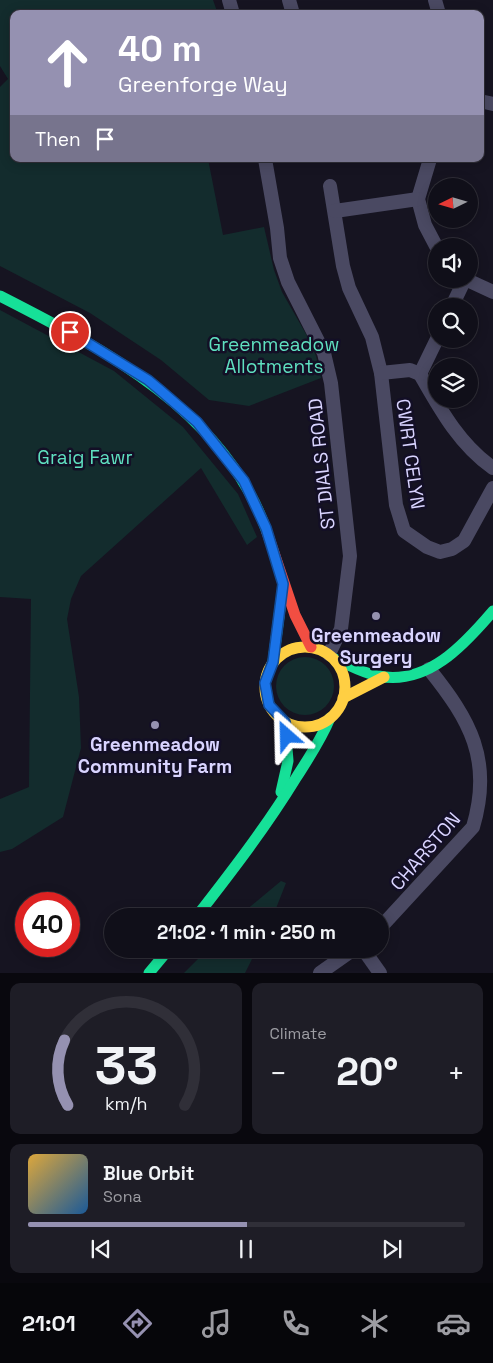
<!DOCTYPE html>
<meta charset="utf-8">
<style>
body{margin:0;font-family:"Space Grotesk",sans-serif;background:#1e1d26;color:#f1f3f6;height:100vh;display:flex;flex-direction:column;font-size:19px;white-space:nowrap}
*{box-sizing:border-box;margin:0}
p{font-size:16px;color:#9c9ca2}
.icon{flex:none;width:28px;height:28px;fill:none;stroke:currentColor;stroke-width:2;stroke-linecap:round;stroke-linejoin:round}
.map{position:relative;height:973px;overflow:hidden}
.details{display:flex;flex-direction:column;gap:10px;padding:10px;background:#09080e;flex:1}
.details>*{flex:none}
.guide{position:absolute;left:10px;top:10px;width:474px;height:152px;border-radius:10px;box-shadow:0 2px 12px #0003,0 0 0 1px #302f38;background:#9591b1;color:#fff;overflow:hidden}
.needle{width:32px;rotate:265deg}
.controls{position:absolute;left:428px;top:178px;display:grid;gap:10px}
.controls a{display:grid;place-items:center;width:50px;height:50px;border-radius:50%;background:#100f19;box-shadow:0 2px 12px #0003,0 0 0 1px #302f38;font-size:25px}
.speed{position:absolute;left:15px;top:892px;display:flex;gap:10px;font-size:25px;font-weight:700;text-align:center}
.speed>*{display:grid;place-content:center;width:65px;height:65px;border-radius:50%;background:#100f19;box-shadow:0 2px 12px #0003,0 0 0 1px #302f38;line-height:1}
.speed .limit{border:8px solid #d22;background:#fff;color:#111}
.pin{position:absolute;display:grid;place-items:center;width:42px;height:42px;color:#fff;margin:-21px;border:2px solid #fff;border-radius:50%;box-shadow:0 1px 5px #0007}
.me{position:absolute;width:55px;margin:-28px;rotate:335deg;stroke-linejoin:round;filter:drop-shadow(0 0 4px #0008)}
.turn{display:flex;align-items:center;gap:18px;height:105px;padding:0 25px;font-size:22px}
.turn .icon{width:65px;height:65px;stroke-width:2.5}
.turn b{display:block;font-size:35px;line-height:42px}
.then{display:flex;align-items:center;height:48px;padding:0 25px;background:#0003;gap:10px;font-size:19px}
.big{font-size:38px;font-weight:600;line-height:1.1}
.details .tile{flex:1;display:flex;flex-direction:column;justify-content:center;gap:8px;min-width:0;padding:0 18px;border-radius:10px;background:#1e1d26}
.details .dial{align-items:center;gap:0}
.dial svg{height:130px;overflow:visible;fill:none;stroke:#302f38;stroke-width:7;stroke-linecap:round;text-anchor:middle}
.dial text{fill:#f1f3f6;stroke:none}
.song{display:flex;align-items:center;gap:15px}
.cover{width:60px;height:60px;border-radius:8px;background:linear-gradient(135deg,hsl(40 70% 55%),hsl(210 70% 35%))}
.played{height:5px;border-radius:2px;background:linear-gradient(90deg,#9591b1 50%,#302f38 50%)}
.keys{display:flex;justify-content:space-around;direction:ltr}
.heat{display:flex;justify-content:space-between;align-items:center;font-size:28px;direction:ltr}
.details .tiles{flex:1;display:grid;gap:10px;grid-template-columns:1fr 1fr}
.tile:last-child{grid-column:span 2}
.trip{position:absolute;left:104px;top:908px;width:285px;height:50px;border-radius:25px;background:#100f19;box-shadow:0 2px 12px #0003,0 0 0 1px #302f38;font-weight:600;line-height:50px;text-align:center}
.tabs{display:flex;height:80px;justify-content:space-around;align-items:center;background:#06060a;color:#9c9ca2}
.tabs .icon{width:35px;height:35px}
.tabs .on{color:#9591b1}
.tabs b{font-size:22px;color:#f1f3f6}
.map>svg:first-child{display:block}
</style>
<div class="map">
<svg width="493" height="973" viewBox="0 0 493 973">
<rect width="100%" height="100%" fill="#161421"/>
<g fill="#132c2d">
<path d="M 0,0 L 213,0 L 218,14 L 14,14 L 14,159 L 208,159 L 223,235 L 264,227 L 274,270 L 282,292 L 306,334 L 316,356 L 321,378 L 249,406 L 209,400 L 161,360 L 90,313 L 0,266 L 0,87 L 8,79 L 0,66 Z"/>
<path d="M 0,310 L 114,371 L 183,427 L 238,494 L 257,537 L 247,545 L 201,468 L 81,576 L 71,599 L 67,619 L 79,697 L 81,748 L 63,817 L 12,849 L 0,852 L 0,799 L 29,787 L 31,599 L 0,597 Z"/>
<circle cx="305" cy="686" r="29"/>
<path d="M 281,881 L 286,883 L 273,916 L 239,916 Z"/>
<path d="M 208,949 L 257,949 L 245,973 L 184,973 Z"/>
</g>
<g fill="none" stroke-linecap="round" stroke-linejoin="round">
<g stroke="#4a4962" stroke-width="14">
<path d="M 229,0 L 233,14"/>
<path d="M 289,0 L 293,14"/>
<path d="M 435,0 L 439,14"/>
<path d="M 480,101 L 493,104"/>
<path d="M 265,159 L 277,228 L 280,258 L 288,282 L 324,353 L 331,383 L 350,556 L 341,629 L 329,654"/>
<path d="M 430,159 L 418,199 L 425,225 L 436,246"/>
<path d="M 330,186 L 343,266 L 349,288 L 372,337 L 381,373 L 396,505 L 404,531 L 427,547 L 440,552 L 452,549 L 464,541 L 493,488"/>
<path d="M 335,211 L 418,199"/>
<path d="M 465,279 L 493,292"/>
<path d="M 452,306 L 465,279"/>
<path d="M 437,339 L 420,374 C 440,409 459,444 493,468"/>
<path d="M 381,373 L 410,370 L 420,374"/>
<path d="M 380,928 L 473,827 C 493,760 470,720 429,669"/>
<path d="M 363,949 L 380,973"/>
<path d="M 320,973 L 354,949"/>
</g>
<g stroke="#16e098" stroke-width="11">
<path d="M 0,296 C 106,350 225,412 267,532"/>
<path d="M 335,659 C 349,665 363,673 378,676 C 427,686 464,645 493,611"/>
<path d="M 273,662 L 283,586"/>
<path d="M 281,792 L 288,761 L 285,722"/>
<path d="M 197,916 C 232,871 266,827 296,778 C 308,759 321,740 330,718"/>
<path d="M 149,973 L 169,949"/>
</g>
<g stroke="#ffcf43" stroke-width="11">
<circle cx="305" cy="687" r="40"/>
<path d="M 343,698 L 384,677"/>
</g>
<path stroke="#f24e42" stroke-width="11" d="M 267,532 L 295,615 L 311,647"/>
</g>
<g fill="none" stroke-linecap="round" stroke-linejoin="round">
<defs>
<path id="route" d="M 70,332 L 148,380 L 160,390 L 197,422 L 244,481 L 266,528 L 283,584 L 273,662 L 265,683 L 269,705 L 285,722 L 287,736"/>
</defs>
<use href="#route" stroke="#114b97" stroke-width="12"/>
<use href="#route" stroke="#1a73e8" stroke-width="9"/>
</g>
<g fill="#9591b1" stroke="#130f26" stroke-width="2">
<circle cx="376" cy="616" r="5"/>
<circle cx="155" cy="725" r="5"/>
</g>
<g text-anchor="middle" stroke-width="5" stroke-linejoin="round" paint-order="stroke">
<g font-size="19" fill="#5fe0c0" stroke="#130f26">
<text x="274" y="351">Greenmeadow<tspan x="274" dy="22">Allotments</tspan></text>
<text x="85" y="464">Graig Fawr</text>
</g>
<g font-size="19" fill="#d9d4ff" stroke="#130f26">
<text transform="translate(411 454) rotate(82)" y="7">CWRT CELYN</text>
<text transform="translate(321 464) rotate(-96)" y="7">ST DIALS ROAD</text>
<text transform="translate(425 851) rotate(-49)" y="7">CHARSTON</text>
</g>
<g font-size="19" font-weight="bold" fill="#d9d4ff" stroke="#130f26">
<text x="376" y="642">Greenmeadow<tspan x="376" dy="22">Surgery</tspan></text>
<text x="155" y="751">Greenmeadow<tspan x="155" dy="22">Community Farm</tspan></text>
</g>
</g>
</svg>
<div class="controls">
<a><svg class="needle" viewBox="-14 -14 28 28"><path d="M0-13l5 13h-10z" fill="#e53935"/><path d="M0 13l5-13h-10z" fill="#9c9ca2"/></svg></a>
<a><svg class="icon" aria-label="sound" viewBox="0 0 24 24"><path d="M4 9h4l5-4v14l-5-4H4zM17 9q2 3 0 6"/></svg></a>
<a><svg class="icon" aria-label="search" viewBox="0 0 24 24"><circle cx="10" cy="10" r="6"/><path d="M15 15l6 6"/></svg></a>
<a><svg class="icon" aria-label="layers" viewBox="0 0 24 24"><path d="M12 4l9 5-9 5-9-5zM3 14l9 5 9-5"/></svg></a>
</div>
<div class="speed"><div class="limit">40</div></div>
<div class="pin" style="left:70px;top:332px;background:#d93025"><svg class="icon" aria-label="arrive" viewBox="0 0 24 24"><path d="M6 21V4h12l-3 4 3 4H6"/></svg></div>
<svg class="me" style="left:287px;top:736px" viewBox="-20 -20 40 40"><path d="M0-17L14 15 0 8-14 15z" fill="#1a73e8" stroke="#fff" stroke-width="4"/></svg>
<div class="trip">21:02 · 1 min · 250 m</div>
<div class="guide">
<div class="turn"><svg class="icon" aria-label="ahead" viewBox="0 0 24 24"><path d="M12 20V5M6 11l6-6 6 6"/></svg><div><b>40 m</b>Greenforge Way</div></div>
<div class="then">Then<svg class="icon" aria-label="arrive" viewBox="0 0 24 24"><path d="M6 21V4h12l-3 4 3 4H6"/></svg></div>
</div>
</div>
<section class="details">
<div class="tiles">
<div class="tile dial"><svg viewBox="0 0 100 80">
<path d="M14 69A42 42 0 1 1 86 69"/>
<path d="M14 69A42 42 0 0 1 12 29" stroke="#9591b1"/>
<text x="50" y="56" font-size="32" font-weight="700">33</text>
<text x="50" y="72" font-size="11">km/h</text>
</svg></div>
<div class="tile"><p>Climate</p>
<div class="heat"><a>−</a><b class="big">20°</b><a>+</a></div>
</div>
<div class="tile">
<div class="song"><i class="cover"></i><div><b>Blue Orbit</b><p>Sona</p></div></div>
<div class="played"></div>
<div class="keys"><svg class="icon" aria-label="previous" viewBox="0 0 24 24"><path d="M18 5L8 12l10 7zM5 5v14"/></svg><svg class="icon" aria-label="pause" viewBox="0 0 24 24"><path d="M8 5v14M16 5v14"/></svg><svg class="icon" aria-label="next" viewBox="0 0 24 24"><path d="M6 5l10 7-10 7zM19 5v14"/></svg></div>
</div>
</div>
</section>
<nav class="tabs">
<b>21:01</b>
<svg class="icon on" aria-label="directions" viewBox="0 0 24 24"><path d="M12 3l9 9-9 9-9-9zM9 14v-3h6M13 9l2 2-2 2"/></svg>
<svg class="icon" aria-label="music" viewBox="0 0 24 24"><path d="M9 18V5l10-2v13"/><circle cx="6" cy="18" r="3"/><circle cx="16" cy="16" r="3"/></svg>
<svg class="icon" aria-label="phone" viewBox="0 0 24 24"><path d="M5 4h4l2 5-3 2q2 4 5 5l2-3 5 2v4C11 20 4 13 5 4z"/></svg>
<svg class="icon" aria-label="climate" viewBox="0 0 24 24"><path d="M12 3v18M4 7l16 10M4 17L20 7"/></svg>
<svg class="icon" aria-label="car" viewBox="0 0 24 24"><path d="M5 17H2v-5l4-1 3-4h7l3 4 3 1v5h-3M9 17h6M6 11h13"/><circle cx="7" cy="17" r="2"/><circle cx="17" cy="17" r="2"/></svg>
</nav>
